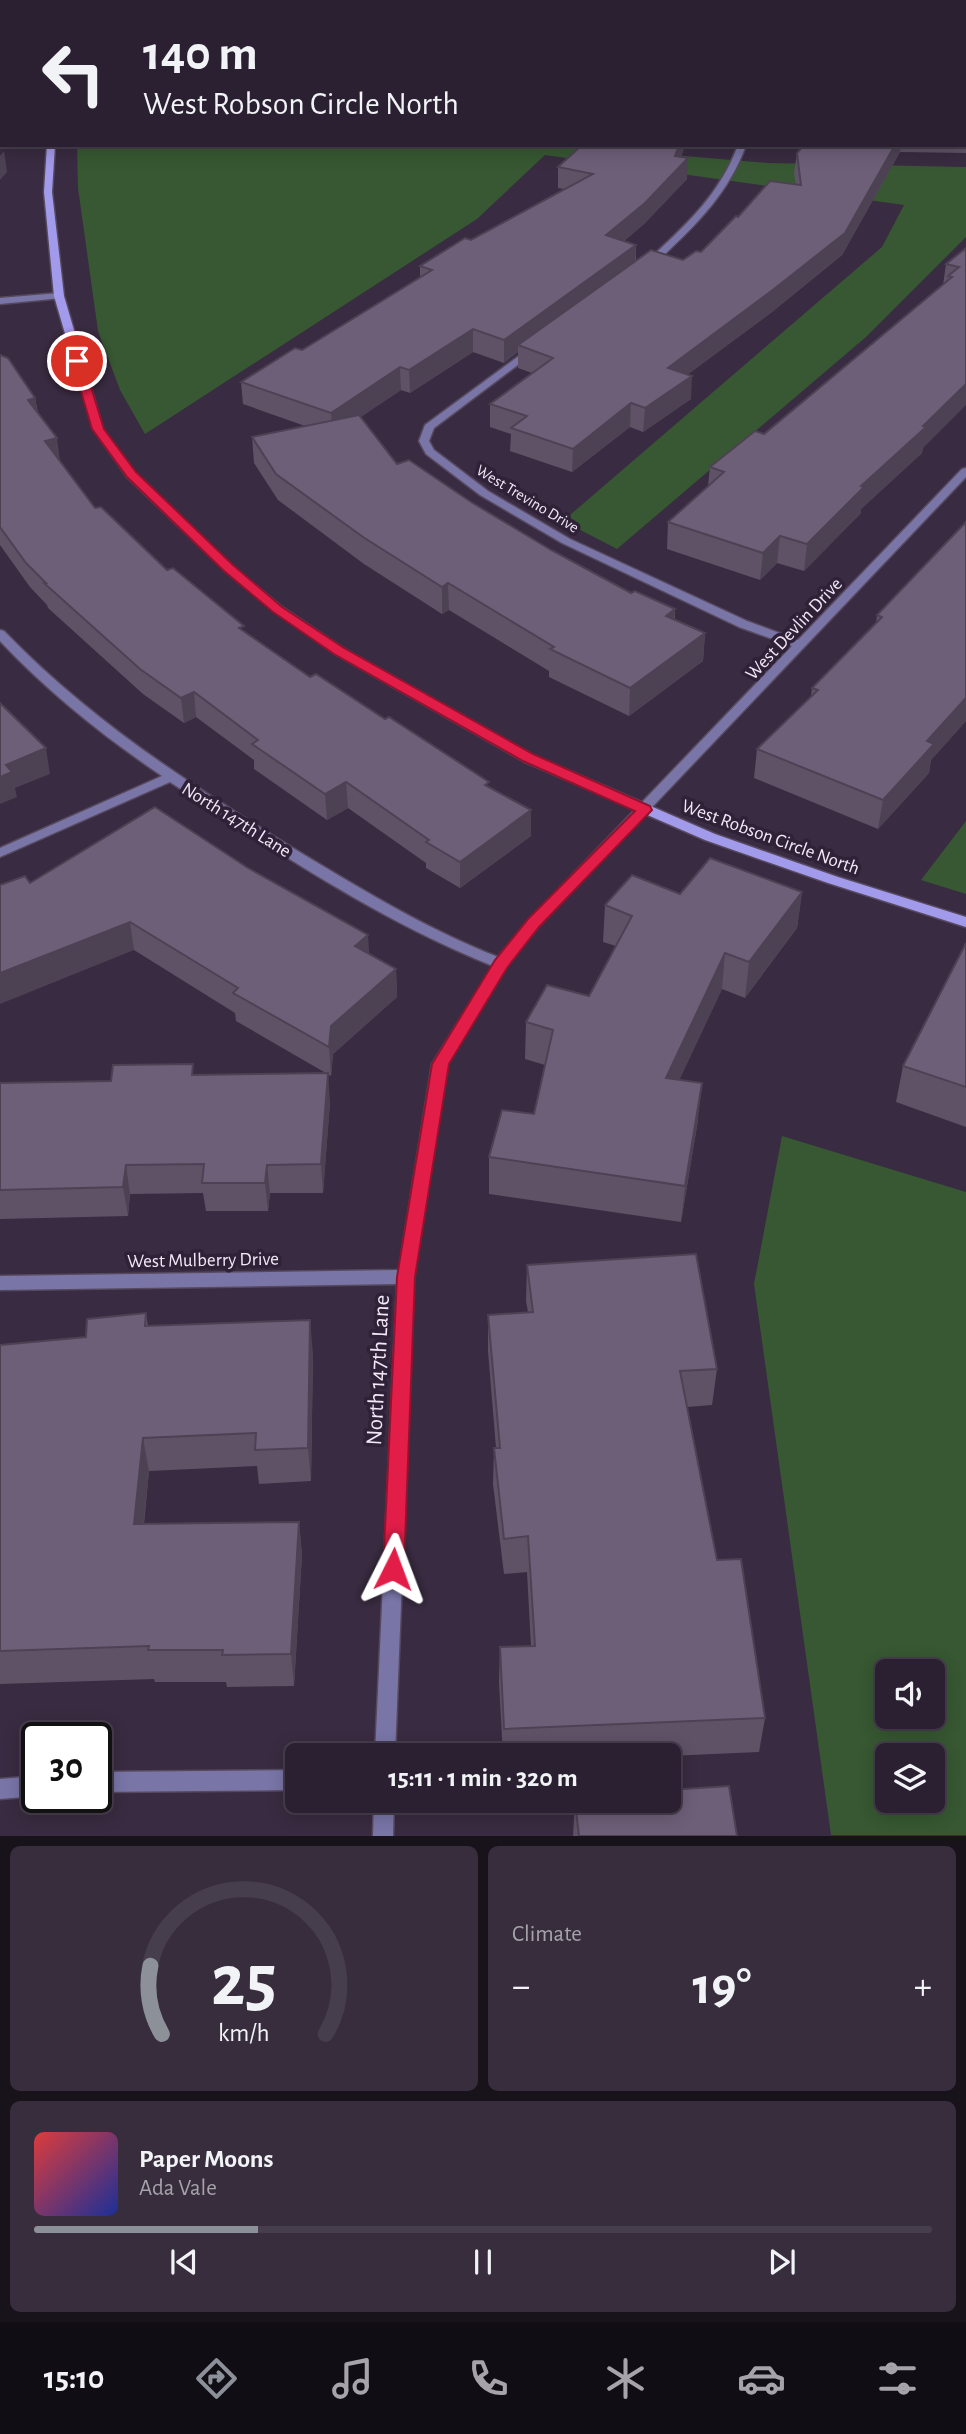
<!DOCTYPE html>
<meta charset="utf-8">
<style>
body{margin:0;font-family:"Alegreya Sans",sans-serif;background:#372d3d;color:#f1f3f6;height:100vh;display:flex;flex-direction:column;font-size:26px;white-space:nowrap}
*{box-sizing:border-box;margin:0}
p{font-size:23px;color:#a6a3ab}
.icon{flex:none;width:38px;height:38px;fill:none;stroke:currentColor;stroke-width:2;stroke-linecap:round;stroke-linejoin:round}
.map{position:relative;height:1836px;overflow:hidden}
.drawer{display:flex;flex-direction:column;gap:10px;padding:10px;background:#18121b;flex:1}
.drawer>*{flex:none}
.guide{position:absolute;left:0px;top:0px;width:966px;height:147px;box-shadow:0 4px 18px #0003,0 0 0 2px #473e4d;background:#2b2031;color:#f1f3f6;overflow:hidden}
.buttons{position:absolute;left:875px;top:1659px;display:grid;gap:14px}
.buttons a{display:grid;place-items:center;width:70px;height:70px;border-radius:10px;background:#2b2031;box-shadow:0 4px 18px #0003,0 0 0 2px #473e4d;font-size:35px}
.speed{position:absolute;left:21px;top:1722px;display:flex;gap:14px;font-size:35px;font-weight:700;text-align:center}
.speed>*{display:grid;place-content:center;width:91px;height:91px;border-radius:50%;background:#2b2031;box-shadow:0 4px 18px #0003,0 0 0 2px #473e4d;line-height:1}
.speed .limit{border:4px solid #111;border-radius:10px;background:#fff;color:#111}
.pin{position:absolute;display:grid;place-items:center;width:60px;height:60px;color:#fff;margin:-30px;border:4px solid #fff;border-radius:50%;box-shadow:0 2px 7px #0007}
.me{position:absolute;width:77px;margin:-38px;rotate:3deg;stroke-linejoin:round;filter:drop-shadow(0 0 5px #0008)}
.turn{display:flex;align-items:center;gap:24px;height:147px;padding:0 28px;font-size:32px}
.turn .icon{width:91px;height:91px;stroke-width:2.5}
.turn b{display:block;font-size:49px;line-height:60px}
.big{font-size:52px;font-weight:600;line-height:1.1}
.drawer .tile{flex:1;display:flex;flex-direction:column;justify-content:center;gap:10px;min-width:0;padding:0 24px;border-radius:10px;background:#372d3d}
.drawer .dial{align-items:center;gap:0}
.dial svg{height:182px;overflow:visible;fill:none;stroke:#473e4d;stroke-width:7;stroke-linecap:round;text-anchor:middle}
.dial text{fill:#f1f3f6;stroke:none}
.song{display:flex;align-items:center;gap:21px}
.cover{width:84px;height:84px;border-radius:10px;background:linear-gradient(135deg,hsl(0 70% 55%),hsl(230 70% 35%))}
.played{height:7px;border-radius:4px;background:linear-gradient(90deg,#8c9099 25%,#473e4d 25%)}
.keys{display:flex;justify-content:space-around;direction:ltr}
.heat{display:flex;justify-content:space-between;align-items:center;font-size:38px;direction:ltr}
.drawer .tiles{flex:1;display:grid;gap:10px;grid-template-columns:1fr 1fr}
.tile:last-child{grid-column:span 2}
.trip{position:absolute;left:285px;top:1743px;width:396px;height:70px;border-radius:10px;background:#2b2031;box-shadow:0 4px 18px #0003,0 0 0 2px #473e4d;font-weight:600;line-height:70px;text-align:center}
.tabs{display:flex;height:112px;justify-content:space-around;align-items:center;background:#110d14;color:#a6a3ab}
.tabs .icon{width:49px;height:49px}
.tabs .current{color:#8c9099}
.tabs b{font-size:32px;color:#f1f3f6}
.map>svg:first-child{display:block}
</style>
<div class="map">
<svg width="966" height="1836" viewBox="0 0 966 1836">
<rect width="100%" height="100%" fill="#392b41"/>
<g fill="#375832" fill-rule="evenodd">
<path d="M 553,0 L 966,0 L 966,43 L 964,2 Z"/>
<path d="M 77,145 L 554,145 L 768,163 L 966,167 L 966,237 L 866,337 L 617,549 L 563,521 L 882,247 L 904,205 L 545,155 L 477,219 L 145,434 L 120,390 L 98,331 L 78,188 Z"/>
<path d="M 966,821 L 966,894 L 921,880 Z"/>
<path d="M 782,1136 L 966,1192 L 966,1835 L 831,1835 L 754,1284 ZM 933,1671 L 933,1717 L 887,1717 L 887,1671 ZM 933,1755 L 933,1801 L 887,1801 L 887,1755 Z"/>
</g>
<g fill="none" stroke-linecap="round" stroke-linejoin="round">
<defs>
<g id="street">
<rect x="0" y="77" width="2" height="4"/>
<path d="M 738,145 L 746,145 C 728,196 691,230 652,266 L 646,266 L 646,262 C 684,227 720,195 738,145 Z"/>
<path d="M 59,293 L 62,294 L 62,298 L 0,304 L 0,298 Z"/>
<path d="M 531,347 L 539,349 L 434,428 L 429,441 L 434,450 L 488,491 L 570,539 L 747,621 L 798,640 L 962,469 L 966,468 L 966,477 L 539,926 L 506,967 L 447,1064 L 414,1277 L 395,1755 L 375,1755 L 397,1284 L 0,1290 L 0,1276 L 399,1270 L 432,1064 L 493,966 C 378,920 273,849 170,782 L 0,857 L 0,848 L 162,776 C 103,736 49,693 0,641 L 0,630 L 4,631 C 89,719 185,781 288,845 C 356,886 424,928 498,957 L 529,920 L 792,646 L 739,627 L 562,543 L 480,495 L 426,454 L 419,441 L 425,425 Z"/>
<path d="M 298,1770 L 298,1790 L 96,1792 L 96,1772 Z"/>
<path d="M 37,1776 L 37,1796 L 0,1799 L 0,1779 Z"/>
<path d="M 374,1801 L 394,1801 L 393,1836 L 373,1836 Z"/>
</g>
<g id="secondary">
<path d="M 140,0 L 149,0 L 147,2 Z"/>
<path d="M 47,145 L 55,145 L 52,192 L 64,296 L 103,429 L 135,473 L 232,566 L 282,607 L 343,648 L 533,755 L 715,834 L 838,877 L 966,917 L 966,927 L 828,883 L 705,840 L 523,761 L 335,654 L 274,611 L 224,570 L 127,477 L 93,429 L 54,296 L 44,192 Z"/>
</g>
</defs>
<use href="#street" stroke="#56495e" stroke-width="3"/>
<use href="#secondary" stroke="#56495e" stroke-width="3"/>
<use href="#street" fill="#7975a7" fill-rule="evenodd"/>
<use href="#secondary" fill="#a29aea" fill-rule="evenodd"/>
</g>
<g fill="#5f5267">
<path d="M 0,0 L 102,0 L 99,2 L 2,2 L 2,61 L 0,61 Z"/>
<path d="M 964,30 L 966,30 L 966,153 L 900,152 L 842,255 L 772,312 L 688,374 L 691,399 L 643,432 L 630,427 L 572,472 L 510,451 L 511,434 L 490,427 L 490,404 L 532,373 L 518,368 L 518,352 L 504,363 L 473,352 L 410,393 L 401,390 L 360,417 L 397,464 L 471,502 L 551,550 L 631,593 L 675,609 L 675,619 L 705,633 L 703,661 L 629,716 L 549,677 L 549,671 L 449,610 L 442,614 L 364,564 L 278,500 L 254,463 L 252,437 L 305,426 L 243,404 L 241,382 L 302,350 L 420,278 L 420,266 L 471,240 L 564,189 L 558,188 L 558,167 L 582,145 L 685,145 L 681,157 L 687,179 L 644,224 L 624,241 L 636,245 L 636,261 L 683,260 L 701,252 L 738,217 L 796,185 L 794,173 L 797,153 L 804,145 L 964,145 Z"/>
<path d="M 966,248 L 922,453 L 861,509 L 861,513 L 804,571 L 777,563 L 760,580 L 667,549 L 668,522 L 708,486 L 710,467 L 764,434 L 943,285 L 946,264 Z"/>
<path d="M 0,355 L 35,398 L 38,412 L 60,461 L 95,508 L 167,570 L 244,632 L 310,677 L 489,787 L 531,810 L 531,836 L 460,888 L 426,868 L 426,863 L 348,808 L 327,820 L 254,769 L 254,760 L 196,717 L 184,723 L 143,694 L 48,608 L 47,605 L 30,587 L 0,545 Z"/>
<path d="M 966,522 L 966,721 L 931,760 L 929,773 L 878,829 L 754,778 L 757,749 L 811,696 L 812,688 L 876,623 L 877,615 Z"/>
<path d="M 30,883 L 369,954 L 396,969 L 397,997 L 333,1054 L 331,1076 L 236,1021 L 235,1013 L 134,950 Z"/>
<path d="M 802,892 L 797,928 L 745,998 L 722,989 L 679,1080 L 698,1120 L 681,1222 L 489,1194 L 489,1157 L 534,1114 L 545,1065 L 525,1059 L 526,1022 L 589,996 L 616,946 L 603,942 L 605,905 L 680,894 Z"/>
<path d="M 966,943 L 966,1127 L 896,1102 L 903,1066 Z"/>
<path d="M 194,1075 L 330,1102 L 323,1193 L 270,1193 L 268,1211 L 206,1211 L 203,1193 L 130,1194 L 128,1216 L 0,1219 L 0,1083 L 111,1081 Z"/>
<path d="M 527,1265 L 717,1369 L 712,1405 L 687,1407 L 717,1560 L 765,1718 L 759,1752 L 668,1756 L 503,1755 L 499,1682 L 500,1647 L 531,1646 L 527,1572 L 504,1574 L 493,1484 L 494,1448 L 496,1448 L 488,1351 L 488,1315 L 528,1312 L 526,1301 Z"/>
<path d="M 146,1313 L 148,1326 L 313,1354 L 311,1481 L 259,1484 L 257,1466 L 149,1471 L 144,1524 L 299,1522 L 302,1555 L 294,1686 L 227,1687 L 226,1682 L 155,1682 L 154,1679 L 0,1684 L 0,1345 L 86,1337 Z"/>
<path d="M 575,1801 L 668,1801 L 737,1836 L 573,1836 Z"/>
</g>
<g fill="#4d4254">
<path d="M 63,0 L 102,0 L 99,2 L 54,2 Z"/>
<path d="M 554,0 L 565,0 L 565,2 L 550,2 Z"/>
<path d="M 679,145 L 685,145 L 676,171 L 688,158 L 687,179 L 644,224 L 605,257 L 606,235 L 675,156 Z"/>
<path d="M 895,145 L 901,145 L 900,152 L 842,255 L 772,312 L 667,390 L 668,368 Z"/>
<path d="M 4,151 L 7,172 L 0,180 L 0,156 Z"/>
<path d="M 636,245 L 635,267 L 518,345 L 518,352 L 504,363 L 504,340 Z"/>
<path d="M 473,329 L 473,352 L 410,393 L 409,370 Z"/>
<path d="M 400,367 L 401,390 L 333,436 L 331,413 Z"/>
<path d="M 692,376 L 691,399 L 643,432 L 645,408 Z"/>
<path d="M 966,384 L 966,405 L 923,448 L 922,453 L 861,509 L 861,513 L 804,571 L 807,544 L 861,486 Z"/>
<path d="M 35,398 L 39,421 L 28,400 Z"/>
<path d="M 631,403 L 630,427 L 572,472 L 573,449 Z"/>
<path d="M 57,438 L 60,461 L 45,441 Z"/>
<path d="M 780,536 L 777,563 L 760,580 L 763,553 Z"/>
<path d="M 448,583 L 449,610 L 442,614 L 442,587 Z"/>
<path d="M 675,609 L 673,636 L 666,616 Z"/>
<path d="M 705,633 L 703,661 L 629,716 L 630,688 Z"/>
<path d="M 194,692 L 196,717 L 184,723 L 181,698 Z"/>
<path d="M 966,698 L 966,721 L 931,760 L 929,773 L 878,829 L 883,800 L 927,741 Z"/>
<path d="M 46,748 L 50,774 L 15,788 L 17,797 L 0,804 L 0,777 L 6,765 Z"/>
<path d="M 346,782 L 348,808 L 327,820 L 325,794 Z"/>
<path d="M 531,810 L 531,836 L 460,888 L 460,862 Z"/>
<path d="M 802,892 L 797,928 L 745,998 L 749,962 Z"/>
<path d="M 130,922 L 134,950 L 0,1004 L 0,973 Z"/>
<path d="M 368,935 L 370,964 L 355,946 Z"/>
<path d="M 725,953 L 722,989 L 663,1115 L 666,1078 Z"/>
<path d="M 396,969 L 397,997 L 333,1054 L 331,1076 L 329,1047 L 331,1026 Z"/>
<path d="M 328,1073 L 330,1102 L 323,1193 L 321,1164 Z"/>
<path d="M 702,1083 L 698,1120 L 681,1222 L 685,1186 Z"/>
<path d="M 126,1165 L 130,1194 L 128,1216 L 123,1187 Z"/>
<path d="M 267,1165 L 270,1193 L 268,1211 L 265,1183 Z"/>
<path d="M 310,1320 L 313,1354 L 311,1481 L 308,1448 Z"/>
<path d="M 143,1438 L 149,1471 L 140,1557 L 134,1524 Z"/>
<path d="M 299,1522 L 302,1555 L 294,1686 L 291,1654 Z"/>
</g>
<g fill="#6e5f78" stroke="#4d4254" stroke-width="2">
<path d="M 0,0 L 63,0 L 54,2 L 2,2 L 2,43 L 0,42 Z"/>
<path d="M 201,0 L 554,0 L 550,2 L 197,2 Z"/>
<rect x="964" y="30" width="2" height="102"/>
<path d="M 582,145 L 679,145 L 675,156 L 688,158 L 645,203 L 606,235 L 636,245 L 504,340 L 473,329 L 409,370 L 400,367 L 331,413 L 241,382 L 295,348 L 302,350 L 432,270 L 420,266 L 465,238 L 471,240 L 593,174 L 558,167 Z"/>
<path d="M 804,145 L 895,145 L 845,233 L 774,289 L 668,368 L 692,376 L 645,408 L 631,403 L 573,449 L 511,428 L 527,416 L 490,404 L 553,358 L 518,345 L 651,250 L 683,260 L 696,251 L 701,252 L 736,216 L 738,217 L 770,181 L 801,185 L 797,153 Z"/>
<path d="M 966,248 L 966,384 L 923,426 L 926,427 L 861,486 L 864,487 L 807,544 L 780,536 L 763,553 L 668,522 L 724,472 L 710,467 L 755,431 L 764,434 L 952,277 L 948,276 L 959,267 L 946,264 Z"/>
<path d="M 0,355 L 8,358 L 35,398 L 28,400 L 57,438 L 45,441 L 95,508 L 101,507 L 167,570 L 173,568 L 244,626 L 239,628 L 310,677 L 316,674 L 385,719 L 389,717 L 489,782 L 485,785 L 531,810 L 460,862 L 426,842 L 429,840 L 346,782 L 325,794 L 252,744 L 258,740 L 194,692 L 181,698 L 140,669 L 44,583 L 46,583 L 26,563 L 0,527 Z"/>
<path d="M 359,415 L 397,464 L 409,460 L 471,502 L 551,550 L 631,593 L 635,591 L 675,609 L 666,616 L 705,633 L 630,688 L 550,649 L 554,647 L 448,583 L 442,587 L 363,537 L 276,474 L 252,437 Z"/>
<path d="M 966,522 L 966,698 L 927,741 L 934,744 L 883,800 L 757,749 L 818,690 L 812,688 L 882,617 L 877,615 Z"/>
<path d="M 0,703 L 46,748 L 6,765 L 12,772 L 0,777 Z"/>
<path d="M 155,807 L 248,868 L 368,935 L 355,946 L 396,969 L 331,1026 L 329,1047 L 233,993 L 238,988 L 130,922 L 0,973 L 0,885 L 25,876 L 30,883 Z"/>
<path d="M 710,858 L 802,892 L 749,962 L 725,953 L 666,1078 L 702,1083 L 685,1186 L 489,1157 L 502,1110 L 534,1114 L 553,1030 L 526,1022 L 547,985 L 589,996 L 632,916 L 605,905 L 632,875 L 680,894 Z"/>
<path d="M 966,943 L 966,1087 L 903,1066 Z"/>
<path d="M 193,1064 L 192,1075 L 328,1073 L 321,1164 L 267,1165 L 265,1183 L 202,1183 L 204,1164 L 126,1165 L 123,1187 L 0,1190 L 0,1083 L 111,1081 L 113,1065 Z"/>
<path d="M 696,1254 L 717,1369 L 680,1371 L 717,1560 L 741,1559 L 765,1718 L 504,1729 L 500,1647 L 535,1646 L 528,1536 L 504,1539 L 494,1448 L 500,1448 L 488,1315 L 533,1312 L 527,1265 Z"/>
<path d="M 146,1313 L 145,1326 L 310,1320 L 308,1448 L 255,1450 L 256,1433 L 143,1438 L 134,1524 L 299,1522 L 291,1654 L 222,1655 L 223,1650 L 148,1650 L 149,1646 L 0,1651 L 0,1345 L 86,1337 L 87,1319 Z"/>
<path d="M 729,1786 L 737,1836 L 579,1836 L 575,1801 L 668,1801 L 668,1790 Z"/>
</g>
<path fill="#e11d48" stroke="#92132f" stroke-width="2" d="M 77,358 L 83,361 L 104,429 L 136,472 L 233,565 L 282,607 L 344,648 L 533,754 L 650,806 L 652,810 L 539,927 L 507,968 L 449,1064 L 415,1277 L 404,1569 L 401,1576 L 393,1579 L 386,1576 L 383,1569 L 397,1277 L 432,1064 L 495,960 L 528,919 L 635,811 L 523,761 L 334,654 L 273,612 L 224,571 L 127,477 L 92,429 L 72,361 Z"/>
<g text-anchor="middle" stroke-width="7" stroke-linejoin="round" paint-order="stroke">
<g font-size="16" fill="#f1e8f7" stroke="#2f2137">
<text transform="translate(528 498) rotate(31)" y="6">West Trevino Drive</text>
</g>
<g font-size="19" fill="#f1e8f7" stroke="#2f2137">
<text transform="translate(793 628) rotate(-47)" y="7">West Devlin Drive</text>
<text transform="translate(237 819) rotate(32)" y="7">North 147th Lane</text>
<text transform="translate(771 836) rotate(20)" y="7">West Robson Circle North</text>
<text transform="translate(203 1259) rotate(-1)" y="7">West Mulberry Drive</text>
</g>
<g font-size="23" fill="#f1e8f7" stroke="#2f2137">
<text transform="translate(377 1370) rotate(-87)" y="8">North 147th Lane</text>
</g>
</g>
</svg>
<div class="buttons">
<a><svg class="icon" aria-label="sound" viewBox="0 0 24 24"><path d="M4 9h4l5-4v14l-5-4H4zM17 9q2 3 0 6"/></svg></a>
<a><svg class="icon" aria-label="layers" viewBox="0 0 24 24"><path d="M12 4l9 5-9 5-9-5zM3 14l9 5 9-5"/></svg></a>
</div>
<div class="speed"><div class="limit">30</div></div>
<div class="pin" style="left:77px;top:361px;background:#d93025"><svg class="icon" aria-label="arrive" viewBox="0 0 24 24"><path d="M6 21V4h12l-3 4 3 4H6"/></svg></div>
<svg class="me" style="left:393px;top:1569px" viewBox="-20 -20 40 40"><path d="M0-17L14 15 0 8-14 15z" fill="#e11d48" stroke="#fff" stroke-width="4"/></svg>
<div class="trip">15:11 · 1 min · 320 m</div>
<div class="guide">
<div class="turn"><svg class="icon" aria-label="left" viewBox="0 0 24 24"><path d="M17 20v-9H6M10 6l-5 5 5 5"/></svg><div><b>140 m</b>West Robson Circle North</div></div>
</div>
</div>
<section class="drawer">
<div class="tiles">
<div class="tile dial"><svg viewBox="0 0 100 80">
<path d="M14 69A42 42 0 1 1 86 69"/>
<path d="M14 69A42 42 0 0 1 9 39" stroke="#8c9099"/>
<text x="50" y="56" font-size="32" font-weight="700">25</text>
<text x="50" y="72" font-size="11">km/h</text>
</svg></div>
<div class="tile"><p>Climate</p>
<div class="heat"><a>−</a><b class="big">19°</b><a>+</a></div>
</div>
<div class="tile">
<div class="song"><i class="cover"></i><div><b>Paper Moons</b><p>Ada Vale</p></div></div>
<div class="played"></div>
<div class="keys"><svg class="icon" aria-label="previous" viewBox="0 0 24 24"><path d="M18 5L8 12l10 7zM5 5v14"/></svg><svg class="icon" aria-label="pause" viewBox="0 0 24 24"><path d="M8 5v14M16 5v14"/></svg><svg class="icon" aria-label="next" viewBox="0 0 24 24"><path d="M6 5l10 7-10 7zM19 5v14"/></svg></div>
</div>
</div>
</section>
<nav class="tabs">
<b>15:10</b>
<svg class="icon current" aria-label="directions" viewBox="0 0 24 24"><path d="M12 3l9 9-9 9-9-9zM9 14v-3h6M13 9l2 2-2 2"/></svg>
<svg class="icon" aria-label="music" viewBox="0 0 24 24"><path d="M9 18V5l10-2v13"/><circle cx="6" cy="18" r="3"/><circle cx="16" cy="16" r="3"/></svg>
<svg class="icon" aria-label="phone" viewBox="0 0 24 24"><path d="M5 4h4l2 5-3 2q2 4 5 5l2-3 5 2v4C11 20 4 13 5 4z"/></svg>
<svg class="icon" aria-label="climate" viewBox="0 0 24 24"><path d="M12 3v18M4 7l16 10M4 17L20 7"/></svg>
<svg class="icon" aria-label="car" viewBox="0 0 24 24"><path d="M5 17H2v-5l4-1 3-4h7l3 4 3 1v5h-3M9 17h6M6 11h13"/><circle cx="7" cy="17" r="2"/><circle cx="17" cy="17" r="2"/></svg>
<svg class="icon" aria-label="filters" viewBox="0 0 24 24"><path d="M4 7h16M4 17h16"/><circle cx="9" cy="7" r="2"/><circle cx="15" cy="17" r="2"/></svg>
</nav>
